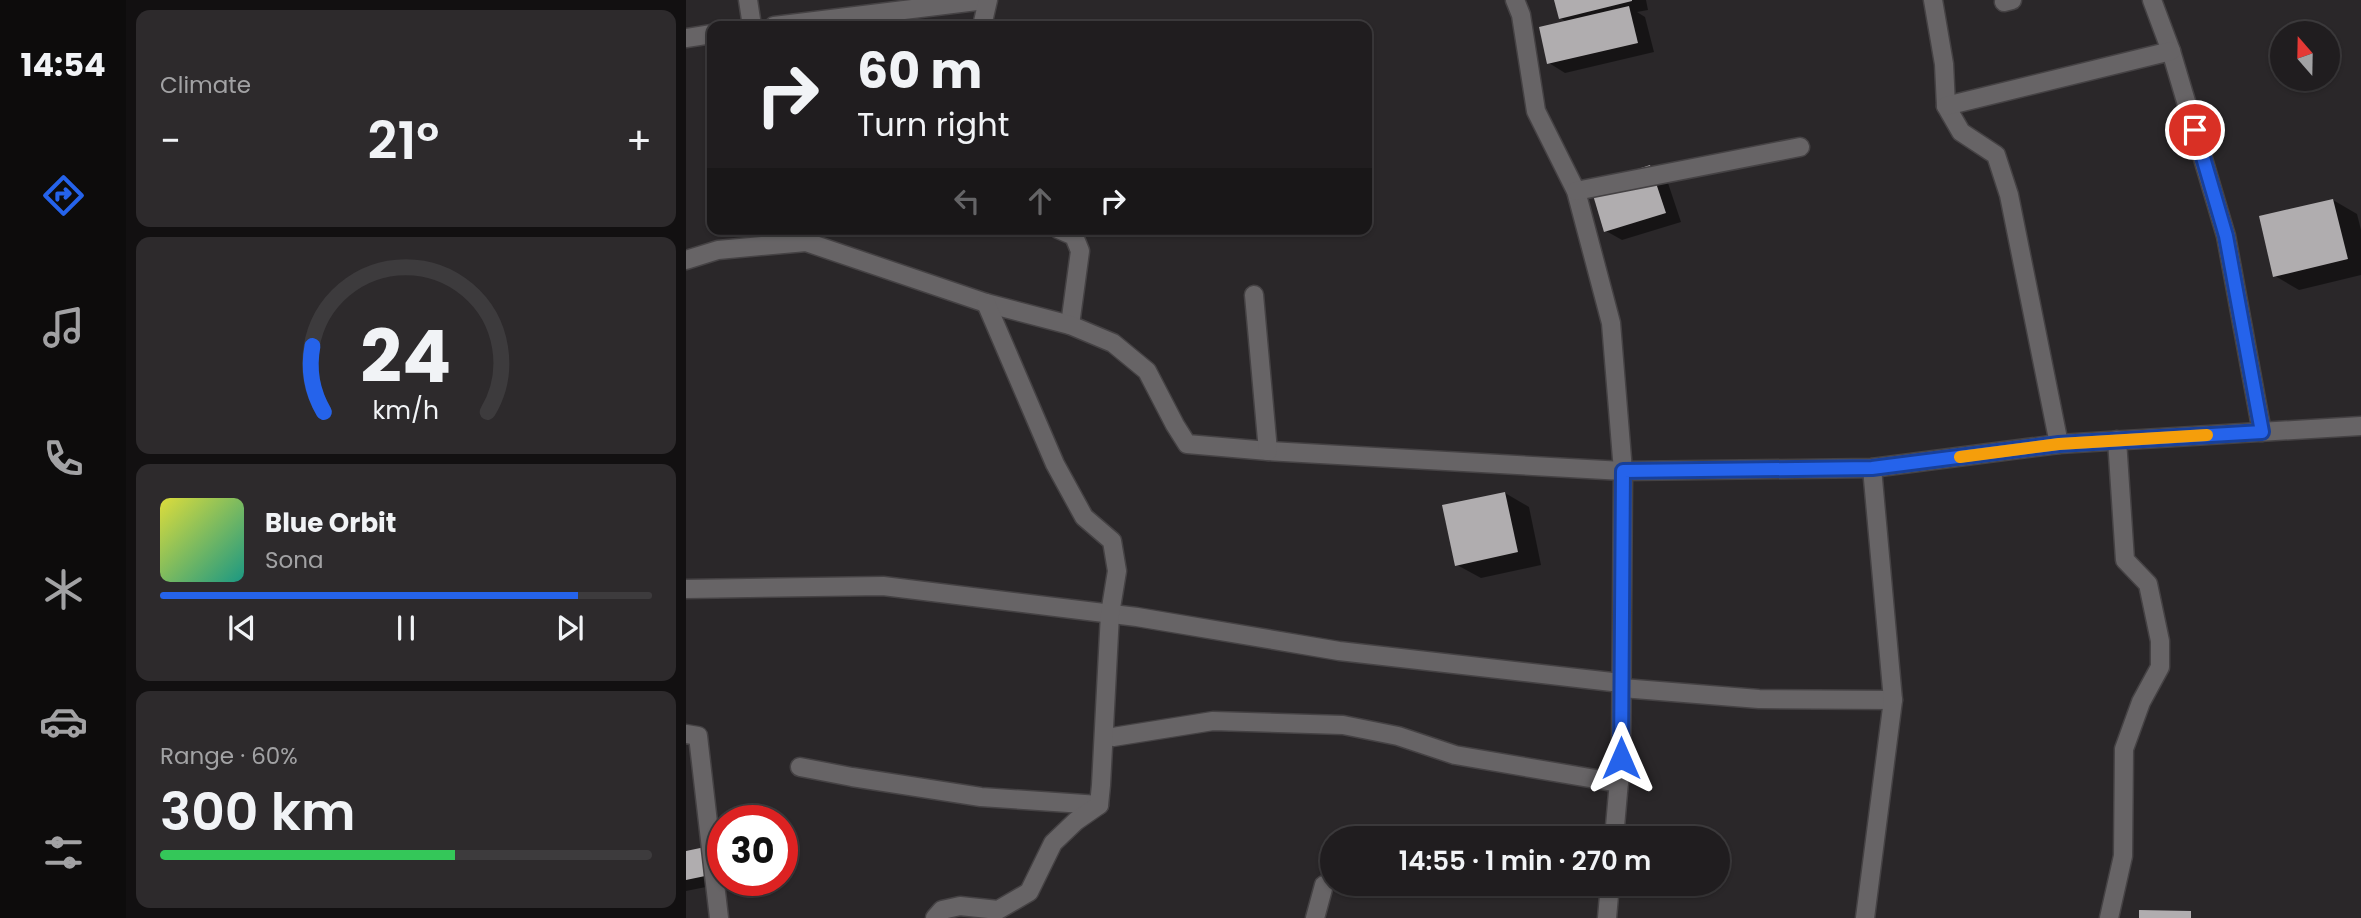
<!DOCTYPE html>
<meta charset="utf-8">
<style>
body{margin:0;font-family:Poppins,sans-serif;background:#2d2a2c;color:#f1f3f6;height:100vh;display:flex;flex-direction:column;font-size:26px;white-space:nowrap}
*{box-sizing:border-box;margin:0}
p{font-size:23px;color:#a2a2a4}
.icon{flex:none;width:38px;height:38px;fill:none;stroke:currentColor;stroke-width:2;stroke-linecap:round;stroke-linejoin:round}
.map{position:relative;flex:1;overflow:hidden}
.details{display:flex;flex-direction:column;gap:10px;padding:10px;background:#121011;width:560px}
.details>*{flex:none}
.top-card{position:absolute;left:21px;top:21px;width:665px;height:214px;border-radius:14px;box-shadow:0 2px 5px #0004,0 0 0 2px #3d3b3d;background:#201d1f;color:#f1f3f6;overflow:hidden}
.needle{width:46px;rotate:340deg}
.buttons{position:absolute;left:1584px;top:21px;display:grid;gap:14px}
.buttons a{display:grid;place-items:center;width:70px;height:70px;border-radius:50%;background:#201d1f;box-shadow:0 2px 5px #0004,0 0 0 2px #3d3b3d;font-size:35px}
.speed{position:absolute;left:21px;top:805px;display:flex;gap:14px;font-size:35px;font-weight:700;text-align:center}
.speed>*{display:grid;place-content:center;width:91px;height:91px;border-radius:50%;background:#201d1f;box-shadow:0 2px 5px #0004,0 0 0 2px #3d3b3d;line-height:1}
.speed .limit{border:10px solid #d22;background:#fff;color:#111}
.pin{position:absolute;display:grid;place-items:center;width:60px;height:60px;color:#fff;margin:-30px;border:4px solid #fff;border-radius:50%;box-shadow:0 2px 7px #0007}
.me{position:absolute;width:77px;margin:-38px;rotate:0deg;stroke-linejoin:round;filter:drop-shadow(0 0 5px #0008)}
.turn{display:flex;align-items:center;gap:24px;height:147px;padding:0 35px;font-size:32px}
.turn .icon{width:91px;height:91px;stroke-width:2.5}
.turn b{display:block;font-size:49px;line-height:60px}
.lanes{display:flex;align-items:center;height:66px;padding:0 35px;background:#0003;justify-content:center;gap:35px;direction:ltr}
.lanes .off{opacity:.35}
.big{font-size:52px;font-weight:600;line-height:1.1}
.details .widget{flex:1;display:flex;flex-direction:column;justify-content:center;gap:10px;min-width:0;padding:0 24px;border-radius:14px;background:#2d2a2c}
.details .dial{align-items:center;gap:0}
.dial svg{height:182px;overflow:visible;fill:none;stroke:#3d3b3d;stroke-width:7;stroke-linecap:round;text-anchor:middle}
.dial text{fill:#f1f3f6;stroke:none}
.song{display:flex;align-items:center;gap:21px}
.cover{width:84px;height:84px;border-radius:10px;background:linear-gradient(135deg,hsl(60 70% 55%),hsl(170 70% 35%))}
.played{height:7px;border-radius:4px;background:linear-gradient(90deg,#2563eb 85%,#3d3b3d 85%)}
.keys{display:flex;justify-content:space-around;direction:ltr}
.heat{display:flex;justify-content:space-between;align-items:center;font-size:38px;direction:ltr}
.charge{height:10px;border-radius:5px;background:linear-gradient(90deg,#34c759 60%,#3d3b3d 0)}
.trip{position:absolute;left:634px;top:826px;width:410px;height:70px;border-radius:35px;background:#201d1f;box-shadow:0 2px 5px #0004,0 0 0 2px #3d3b3d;font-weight:600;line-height:70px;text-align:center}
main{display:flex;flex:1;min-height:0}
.menu{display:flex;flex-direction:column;width:126px;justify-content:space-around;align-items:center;background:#0d0c0c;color:#a2a2a4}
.menu .icon{width:49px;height:49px}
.menu .current{color:#2563eb}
.menu b{font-size:32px;color:#f1f3f6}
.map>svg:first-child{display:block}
</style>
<main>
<nav class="menu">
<b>14:54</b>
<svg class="icon current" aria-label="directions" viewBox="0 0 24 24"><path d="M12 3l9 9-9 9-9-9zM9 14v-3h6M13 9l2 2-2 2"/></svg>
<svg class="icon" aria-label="music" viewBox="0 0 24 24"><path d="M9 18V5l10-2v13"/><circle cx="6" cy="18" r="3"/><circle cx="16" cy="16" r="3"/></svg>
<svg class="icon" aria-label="phone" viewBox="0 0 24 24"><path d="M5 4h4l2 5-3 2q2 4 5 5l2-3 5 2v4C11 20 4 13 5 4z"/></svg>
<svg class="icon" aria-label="climate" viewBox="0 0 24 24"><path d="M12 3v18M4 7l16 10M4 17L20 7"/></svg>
<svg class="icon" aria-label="car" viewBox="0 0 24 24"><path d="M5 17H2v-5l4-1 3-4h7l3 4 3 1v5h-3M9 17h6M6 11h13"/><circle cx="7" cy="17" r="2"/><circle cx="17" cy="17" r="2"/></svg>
<svg class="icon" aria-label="filters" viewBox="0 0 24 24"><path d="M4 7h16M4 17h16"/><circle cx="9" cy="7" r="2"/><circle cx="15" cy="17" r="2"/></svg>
</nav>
<section class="details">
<div class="widget"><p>Climate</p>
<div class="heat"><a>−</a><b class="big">21°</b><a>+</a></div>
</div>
<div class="widget dial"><svg viewBox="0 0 100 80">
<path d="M14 69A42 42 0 1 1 86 69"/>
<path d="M14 69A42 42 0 0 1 9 40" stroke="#2563eb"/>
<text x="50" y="56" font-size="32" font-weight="700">24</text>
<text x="50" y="72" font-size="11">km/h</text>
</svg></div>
<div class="widget">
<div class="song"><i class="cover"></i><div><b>Blue Orbit</b><p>Sona</p></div></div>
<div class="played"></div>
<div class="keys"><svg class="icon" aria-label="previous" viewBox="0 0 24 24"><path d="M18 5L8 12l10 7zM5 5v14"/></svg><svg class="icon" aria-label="pause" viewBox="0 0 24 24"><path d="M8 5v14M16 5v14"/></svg><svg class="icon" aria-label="next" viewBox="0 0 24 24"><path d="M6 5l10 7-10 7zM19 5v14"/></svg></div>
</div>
<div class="widget"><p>Range · 60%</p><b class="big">300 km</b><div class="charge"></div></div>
</section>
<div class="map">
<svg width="1675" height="918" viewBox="0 0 1675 918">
<rect width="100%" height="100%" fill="#2a2729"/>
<g fill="#0007">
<path d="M 870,0 L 960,0 L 962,10 L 951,12 L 959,17 L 968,52 L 879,73 L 863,63 L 881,22 L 874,18 Z"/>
<path d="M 980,177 L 995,222 L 936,240 L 920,231 L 906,186 Z"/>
<path d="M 1647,200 L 1671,214 L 1675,230 L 1675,275 L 1613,290 L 1589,276 Z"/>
<path d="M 819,493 L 843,507 L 855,565 L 795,578 L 771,565 Z"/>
<path d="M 0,853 L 35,858 L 37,880 L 40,883 L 0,891 Z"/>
</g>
<g fill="#b0adaf">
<path d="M 868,0 L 946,0 L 946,1 L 873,19 Z"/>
<path d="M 943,6 L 952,43 L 861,64 L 853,27 Z"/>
<path d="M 964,165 L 980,213 L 918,232 L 904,185 Z"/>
<path d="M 1647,199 L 1662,259 L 1587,277 L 1573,216 Z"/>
<path d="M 819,492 L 832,552 L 769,566 L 756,505 Z"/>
<path d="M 19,847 L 24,875 L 0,880 L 0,851 Z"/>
<path d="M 1453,910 L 1505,911 L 1505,918 L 1453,918 Z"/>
</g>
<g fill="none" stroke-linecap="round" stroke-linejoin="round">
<defs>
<g id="minor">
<path d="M 62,0 L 66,26"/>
<path d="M 829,0 L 835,15 L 850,111 L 890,191 L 925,323 L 937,471 L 935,758 L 928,838"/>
<path d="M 1247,0 L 1258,64 L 1260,106 L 1275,132 L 1310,155 L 1323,195 L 1373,444"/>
<path d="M 1466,0 L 1485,51 L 1540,236 L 1576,432"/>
<path d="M 1318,2 L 1326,0"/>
<path d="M 88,26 L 299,0"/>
<path d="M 296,26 L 302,0"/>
<path d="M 0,38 L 26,34"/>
<path d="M 1260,106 L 1485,51"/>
<path d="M 890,191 L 1114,147"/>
<path d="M 372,229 L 388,236 L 394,251 L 384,325"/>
<path d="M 0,260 L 32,250 L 120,242 L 300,303 L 384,325 L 427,343 L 461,371 L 489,425 L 501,444 L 582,451 L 937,471 L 1186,468 L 1373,444 L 1675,426"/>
<path d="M 568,295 L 582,451"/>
<path d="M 0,589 L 197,586 L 451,617 L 653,651 L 935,683"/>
<path d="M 936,688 L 1073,699 L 1207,700"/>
<path d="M 0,734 L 12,736 L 33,918"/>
<path d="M 427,737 L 527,721 L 657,725 L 712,736 L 769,755 L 933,783"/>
<path d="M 114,767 L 166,777 L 295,797 L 413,805"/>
<path d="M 249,918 L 256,910 L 274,906 L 312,910 L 343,892 L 367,843 L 390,821 L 413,805 L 415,785 L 424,614 L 431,571 L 426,541 L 398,517 L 369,464 L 300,303"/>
<path d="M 629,918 L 638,885"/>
<path d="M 921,918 L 924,884"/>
<path d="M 1179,918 L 1207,700 L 1186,468"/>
<path d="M 1423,918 L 1437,856 L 1438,749 L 1455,702 L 1474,667 L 1474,641 L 1462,584 L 1439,560 L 1431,440"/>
</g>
</defs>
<use href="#minor" stroke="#454244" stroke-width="21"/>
<use href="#minor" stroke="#676466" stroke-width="18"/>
</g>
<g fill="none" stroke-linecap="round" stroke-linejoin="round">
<defs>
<path id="route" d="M 935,758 L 937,471 L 1186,468 L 1373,444 L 1576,432 L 1540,236 L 1509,130"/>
</defs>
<use href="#route" stroke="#184099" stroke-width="18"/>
<use href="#route" stroke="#2563eb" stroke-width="12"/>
<path stroke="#f59e0b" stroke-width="12" d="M 1274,457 L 1373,444 L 1521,435"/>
</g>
</svg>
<div class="buttons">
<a><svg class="needle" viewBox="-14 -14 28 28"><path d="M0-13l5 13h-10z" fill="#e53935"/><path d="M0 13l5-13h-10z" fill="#a2a2a4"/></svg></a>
</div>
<div class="speed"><div class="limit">30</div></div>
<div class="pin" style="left:1509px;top:130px;background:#d93025"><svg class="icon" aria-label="arrive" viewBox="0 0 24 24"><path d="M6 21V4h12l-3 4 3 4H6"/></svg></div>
<svg class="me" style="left:935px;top:758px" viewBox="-20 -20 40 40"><path d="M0-17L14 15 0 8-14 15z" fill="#2563eb" stroke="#fff" stroke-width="4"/></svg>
<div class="trip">14:55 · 1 min · 270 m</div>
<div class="top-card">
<div class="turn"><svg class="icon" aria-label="right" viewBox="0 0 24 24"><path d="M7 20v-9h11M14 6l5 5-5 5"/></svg><div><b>60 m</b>Turn right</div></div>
<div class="lanes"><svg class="icon off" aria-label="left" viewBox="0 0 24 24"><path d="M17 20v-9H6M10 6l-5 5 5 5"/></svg><svg class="icon off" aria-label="ahead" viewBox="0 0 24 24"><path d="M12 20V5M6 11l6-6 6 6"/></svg><svg class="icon" aria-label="right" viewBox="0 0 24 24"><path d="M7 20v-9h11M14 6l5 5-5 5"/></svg></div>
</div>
</div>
</main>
